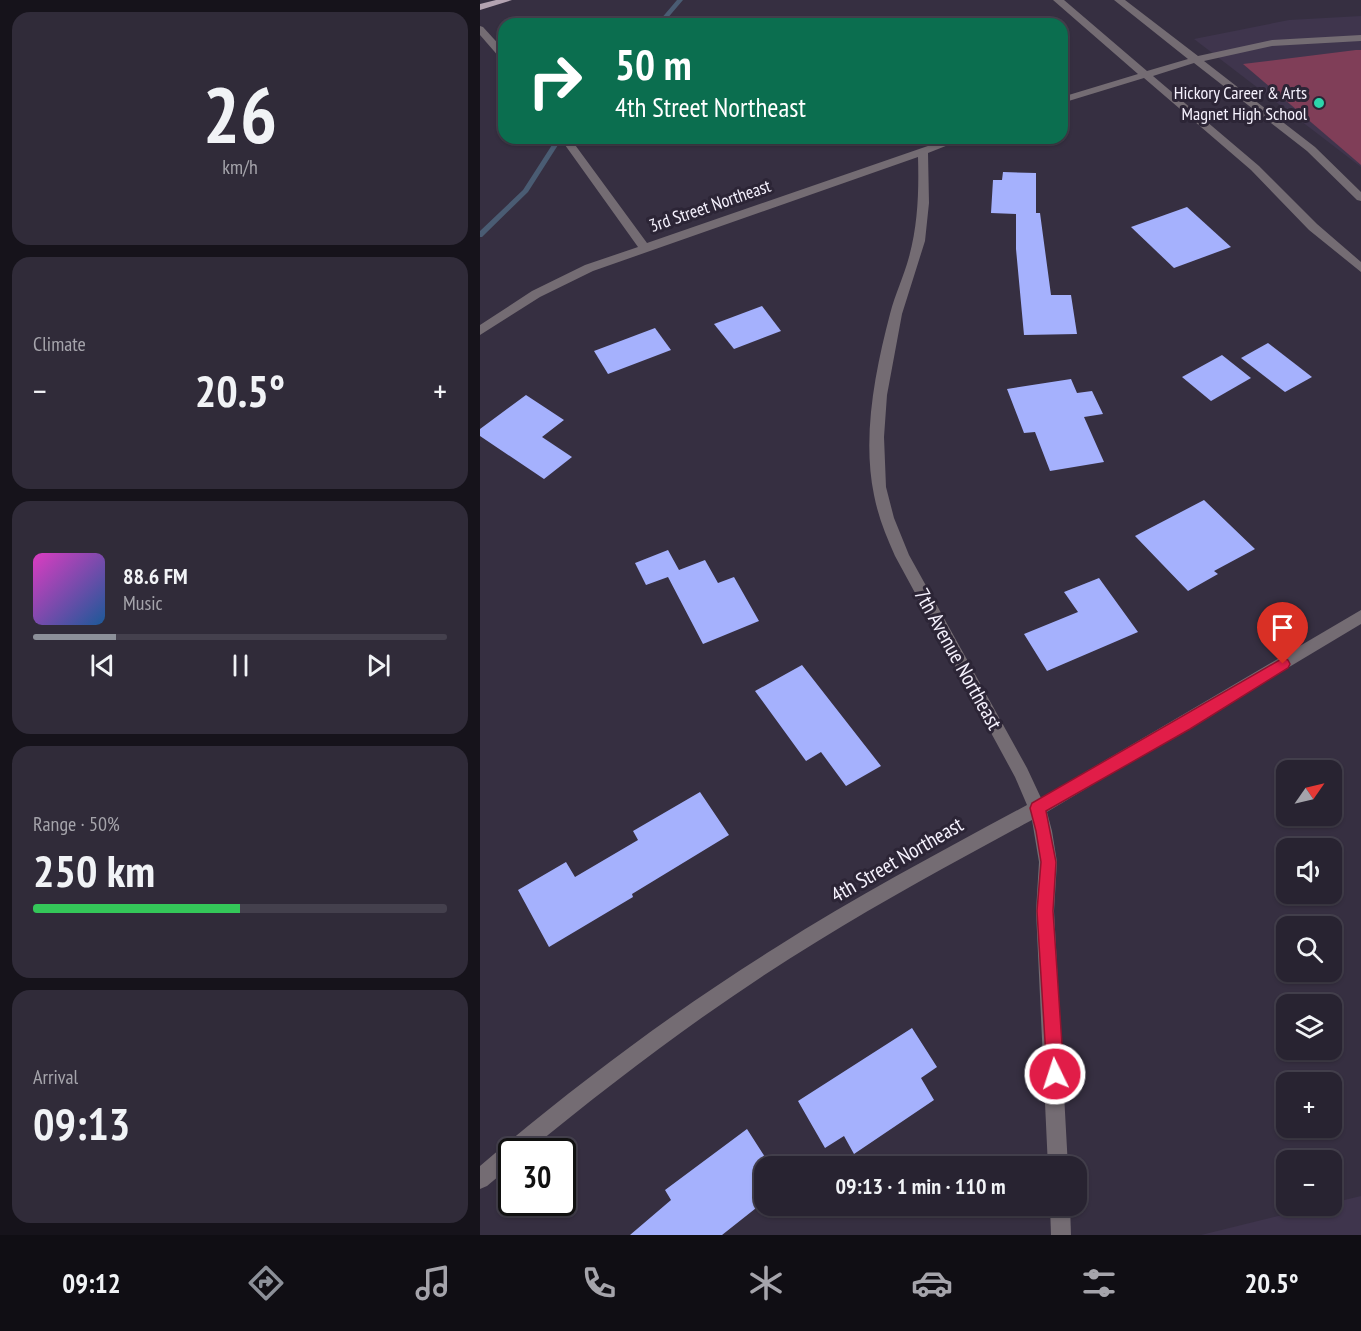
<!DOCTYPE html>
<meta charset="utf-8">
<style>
body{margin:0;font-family:"PT Sans Narrow",sans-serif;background:#302b39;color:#f1f3f6;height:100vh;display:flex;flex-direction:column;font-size:22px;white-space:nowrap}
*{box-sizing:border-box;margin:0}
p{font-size:20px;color:#a5a4ab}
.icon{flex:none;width:33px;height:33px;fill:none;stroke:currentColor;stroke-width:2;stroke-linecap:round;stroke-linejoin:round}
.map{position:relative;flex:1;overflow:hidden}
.details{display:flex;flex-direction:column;gap:12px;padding:12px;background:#16131b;width:480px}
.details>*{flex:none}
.banner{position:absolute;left:18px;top:18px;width:570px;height:126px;border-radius:18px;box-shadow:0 2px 4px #0004,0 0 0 2px #44404d;background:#0b6e4f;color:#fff;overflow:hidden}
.needle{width:39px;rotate:56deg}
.controls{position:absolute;left:796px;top:760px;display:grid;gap:12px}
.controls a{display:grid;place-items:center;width:66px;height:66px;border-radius:12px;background:#282331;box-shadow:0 2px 4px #0004,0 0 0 2px #44404d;font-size:30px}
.speed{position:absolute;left:18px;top:1138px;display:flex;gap:12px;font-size:30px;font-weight:700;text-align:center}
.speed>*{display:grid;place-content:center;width:78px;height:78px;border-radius:50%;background:#282331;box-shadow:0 2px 4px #0004,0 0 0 2px #44404d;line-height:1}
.speed .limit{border:3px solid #111;border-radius:9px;background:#fff;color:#111}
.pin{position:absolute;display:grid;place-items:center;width:51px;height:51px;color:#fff;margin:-62px -26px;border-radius:50% 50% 50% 0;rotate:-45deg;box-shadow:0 0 6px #0007}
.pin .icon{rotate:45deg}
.me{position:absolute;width:66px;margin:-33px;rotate:356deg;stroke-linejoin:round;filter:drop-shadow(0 0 4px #0008)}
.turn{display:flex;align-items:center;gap:21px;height:126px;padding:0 18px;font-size:27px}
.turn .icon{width:78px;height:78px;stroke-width:2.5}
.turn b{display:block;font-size:42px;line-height:51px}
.big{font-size:45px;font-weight:600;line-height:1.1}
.details .widget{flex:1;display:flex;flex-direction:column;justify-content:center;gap:9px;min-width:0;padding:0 21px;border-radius:18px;background:#302b39}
.details .dial{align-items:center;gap:0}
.dial b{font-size:78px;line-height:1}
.song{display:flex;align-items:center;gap:18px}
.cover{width:72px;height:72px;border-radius:9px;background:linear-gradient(135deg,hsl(310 70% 55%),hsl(210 70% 35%))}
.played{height:6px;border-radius:3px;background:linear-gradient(90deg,#8c9099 20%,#44404d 20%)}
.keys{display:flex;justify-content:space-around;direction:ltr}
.heat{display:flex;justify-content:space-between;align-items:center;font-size:33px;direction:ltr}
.charge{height:9px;border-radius:4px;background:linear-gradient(90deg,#34c759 50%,#44404d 0)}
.trip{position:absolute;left:274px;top:1156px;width:333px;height:60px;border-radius:18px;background:#282331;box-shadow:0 2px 4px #0004,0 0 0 2px #44404d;font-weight:600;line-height:60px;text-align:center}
.tabs{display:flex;height:96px;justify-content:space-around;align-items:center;background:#100e14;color:#a5a4ab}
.tabs .icon{width:42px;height:42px}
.tabs .selected{color:#8c9099}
.tabs b{font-size:27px;color:#f1f3f6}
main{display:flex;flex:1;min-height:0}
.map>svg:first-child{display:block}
</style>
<main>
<section class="details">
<div class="widget dial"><b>26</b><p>km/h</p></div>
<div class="widget"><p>Climate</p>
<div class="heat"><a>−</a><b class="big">20.5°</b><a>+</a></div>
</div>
<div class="widget">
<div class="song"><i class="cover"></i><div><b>88.6 FM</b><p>Music</p></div></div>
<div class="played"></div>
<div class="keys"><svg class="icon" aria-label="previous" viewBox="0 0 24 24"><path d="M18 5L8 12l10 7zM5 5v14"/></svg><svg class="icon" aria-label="pause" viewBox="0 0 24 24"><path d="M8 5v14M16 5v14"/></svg><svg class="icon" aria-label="next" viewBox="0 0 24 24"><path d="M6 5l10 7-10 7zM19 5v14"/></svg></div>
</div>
<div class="widget"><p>Range · 50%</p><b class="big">250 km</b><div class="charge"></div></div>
<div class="widget"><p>Arrival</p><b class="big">09:13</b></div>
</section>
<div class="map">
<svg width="881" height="1235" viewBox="0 0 881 1235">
<rect width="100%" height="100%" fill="#362f41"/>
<g fill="#3f354d">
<path d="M 881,16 L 881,167 L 714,39 L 809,20 Z"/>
<path d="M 881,1196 L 881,1235 L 721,1235 L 839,1206 L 852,1206 L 852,1203 Z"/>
</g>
<path fill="#803e58" d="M 876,50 L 881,50 L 881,165 L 763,64 Z"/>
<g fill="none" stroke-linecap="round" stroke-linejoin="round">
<g fill="#4a5c73" fill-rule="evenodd">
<path d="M 197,0 L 203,0 L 186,20 L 188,24 L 182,24 L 180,20 Z"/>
<path d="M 75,143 L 78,145 L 48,192 L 2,237 L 0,237 L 0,231 L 43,190 L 72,145 Z"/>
</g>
</g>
<g fill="#a5b1fd">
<path d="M 523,172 L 556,173 L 556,213 L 560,213 L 571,295 L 591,295 L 597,334 L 544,335 L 536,249 L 536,214 L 511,213 L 513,180 L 522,180 Z"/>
<path d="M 707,207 L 751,247 L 694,268 L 651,227 Z"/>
<path d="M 282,306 L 301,331 L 254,349 L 234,324 Z"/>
<path d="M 175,328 L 191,350 L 128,374 L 114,351 Z"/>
<path d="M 788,343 L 832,377 L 805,392 L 761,358 Z"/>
<path d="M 742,355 L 771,378 L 731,401 L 702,377 Z"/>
<path d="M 591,379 L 597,393 L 612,391 L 623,414 L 604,417 L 624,462 L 570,471 L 555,432 L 544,433 L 527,389 Z"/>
<path d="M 46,395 L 84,420 L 62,437 L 92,457 L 64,479 L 0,436 L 0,429 Z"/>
<path d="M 724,500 L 775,549 L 734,571 L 738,574 L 708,591 L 655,536 Z"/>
<path d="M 188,550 L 199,570 L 225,560 L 238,583 L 254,577 L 279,621 L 223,644 L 188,577 L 166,585 L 155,563 Z"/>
<path d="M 619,578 L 658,632 L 567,671 L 544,634 L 598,612 L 584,592 Z"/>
<path d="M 322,665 L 401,766 L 366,786 L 341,752 L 326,761 L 275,691 Z"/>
<path d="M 220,792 L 249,835 L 152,894 L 153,897 L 69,947 L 38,890 L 86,862 L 95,877 L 158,840 L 153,831 Z"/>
<path d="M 432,1028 L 457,1067 L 441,1078 L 454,1100 L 374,1154 L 364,1136 L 345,1148 L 318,1101 Z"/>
<path d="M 267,1129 L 285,1157 L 285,1201 L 242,1235 L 150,1235 L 191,1200 L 185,1190 Z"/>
</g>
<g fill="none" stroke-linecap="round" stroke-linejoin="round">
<g fill="#746c73" fill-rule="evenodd">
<path d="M 573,0 L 584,0 L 667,71 L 708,59 L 634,0 L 645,0 L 718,56 L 792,40 L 881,35 L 881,41 L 792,46 L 724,61 L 835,147 L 881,192 L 881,201 L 877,200 L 827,151 L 714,63 L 673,76 L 779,166 L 837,224 L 881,262 L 881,272 L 829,230 L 771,170 L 664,78 L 582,103 L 582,97 L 658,74 Z"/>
<path d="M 0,26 L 3,27 L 24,50 L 24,59 L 20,58 L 0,35 Z"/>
<path d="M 80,138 L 90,138 L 167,243 L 471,138 L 486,138 L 448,153 L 449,203 L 445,241 L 422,314 L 407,395 L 404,437 L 406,487 L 414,518 L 429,555 L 547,768 L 561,798 L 881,610 L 881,624 L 567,812 L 572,831 L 577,862 L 574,911 L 588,1167 L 568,1167 L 556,911 L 559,862 L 552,820 C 480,859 408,898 338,941 C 236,1003 140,1076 47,1152 L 32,1152 L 32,1165 L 7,1186 L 0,1189 L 0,1166 C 93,1087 191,1013 295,948 C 377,896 462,851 547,805 L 535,777 L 415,556 C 406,536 398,516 394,495 C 382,437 395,371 410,314 C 415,294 424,276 429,257 C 438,225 439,190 438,157 L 113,271 L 60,297 L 0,335 L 0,325 L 52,291 L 105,265 L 158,247 Z"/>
<path d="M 570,1206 L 590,1206 L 591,1235 L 571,1235 Z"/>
</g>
<path fill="#b3a3b1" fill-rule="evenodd" d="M 16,0 L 32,0 L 0,10 L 0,4 Z"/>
</g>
<path fill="#e11d48" stroke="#92132f" stroke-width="1.5" d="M 803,658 L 808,660 L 810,664 L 808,668 L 710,729 L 566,811 L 576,862 L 573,911 L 584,1074 L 581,1080 L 575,1083 L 569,1080 L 567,1074 L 557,911 L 561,862 L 556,831 L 550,808 L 552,803 Z"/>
<circle fill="#2cd5ab" stroke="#2c2536" stroke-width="2" cx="839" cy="103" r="6"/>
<g text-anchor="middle" stroke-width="6" stroke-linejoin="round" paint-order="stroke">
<g font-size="18" fill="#f5f1fd" stroke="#2c2536" text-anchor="end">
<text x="827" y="99">Hickory Career &amp; Arts<tspan x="827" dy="21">Magnet High School</tspan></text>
</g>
<g font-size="18" fill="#f5f1fd" stroke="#2c2536">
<text transform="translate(230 206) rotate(-19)" y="6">3rd Street Northeast</text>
</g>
<g font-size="21" fill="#f5f1fd" stroke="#2c2536">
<text transform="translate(478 659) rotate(61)" y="7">7th Avenue Northeast</text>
<text transform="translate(417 860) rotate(-30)" y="7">4th Street Northeast</text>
</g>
</g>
</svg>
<div class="controls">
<a><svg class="needle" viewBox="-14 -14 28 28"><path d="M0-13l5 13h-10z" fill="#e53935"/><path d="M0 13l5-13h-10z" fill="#a5a4ab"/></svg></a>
<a><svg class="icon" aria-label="sound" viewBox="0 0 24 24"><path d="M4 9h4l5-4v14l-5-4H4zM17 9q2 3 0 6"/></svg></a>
<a><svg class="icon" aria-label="search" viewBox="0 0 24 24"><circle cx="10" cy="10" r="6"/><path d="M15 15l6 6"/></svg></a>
<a><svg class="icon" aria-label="layers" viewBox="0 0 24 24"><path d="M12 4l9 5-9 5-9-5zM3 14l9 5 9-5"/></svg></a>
<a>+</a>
<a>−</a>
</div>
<div class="speed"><div class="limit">30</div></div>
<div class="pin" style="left:803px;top:664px;background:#d93025"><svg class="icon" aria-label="arrive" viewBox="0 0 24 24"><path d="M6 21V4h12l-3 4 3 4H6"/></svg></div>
<svg class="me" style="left:575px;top:1074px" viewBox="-20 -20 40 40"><circle r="17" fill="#e11d48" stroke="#fff" stroke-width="3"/><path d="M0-11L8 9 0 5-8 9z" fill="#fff"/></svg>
<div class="trip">09:13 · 1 min · 110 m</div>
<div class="banner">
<div class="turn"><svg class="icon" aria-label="right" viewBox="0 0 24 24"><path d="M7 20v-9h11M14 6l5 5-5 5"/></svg><div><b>50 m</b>4th Street Northeast</div></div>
</div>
</div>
</main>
<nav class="tabs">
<b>09:12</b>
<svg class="icon selected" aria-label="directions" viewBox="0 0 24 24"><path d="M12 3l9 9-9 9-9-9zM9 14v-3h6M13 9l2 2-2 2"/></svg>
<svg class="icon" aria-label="music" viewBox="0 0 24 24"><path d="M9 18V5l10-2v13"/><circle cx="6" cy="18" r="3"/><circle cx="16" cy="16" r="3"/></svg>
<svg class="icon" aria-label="phone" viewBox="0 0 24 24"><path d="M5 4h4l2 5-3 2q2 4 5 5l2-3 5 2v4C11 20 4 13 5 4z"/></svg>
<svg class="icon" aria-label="climate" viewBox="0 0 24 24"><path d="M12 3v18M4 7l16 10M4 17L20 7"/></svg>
<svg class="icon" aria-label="car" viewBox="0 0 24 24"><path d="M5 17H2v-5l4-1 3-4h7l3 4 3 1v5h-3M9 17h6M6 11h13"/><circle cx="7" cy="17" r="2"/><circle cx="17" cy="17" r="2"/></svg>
<svg class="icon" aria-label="filters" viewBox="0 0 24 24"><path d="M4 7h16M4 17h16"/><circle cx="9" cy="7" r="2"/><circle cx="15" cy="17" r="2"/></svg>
<b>20.5°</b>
</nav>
